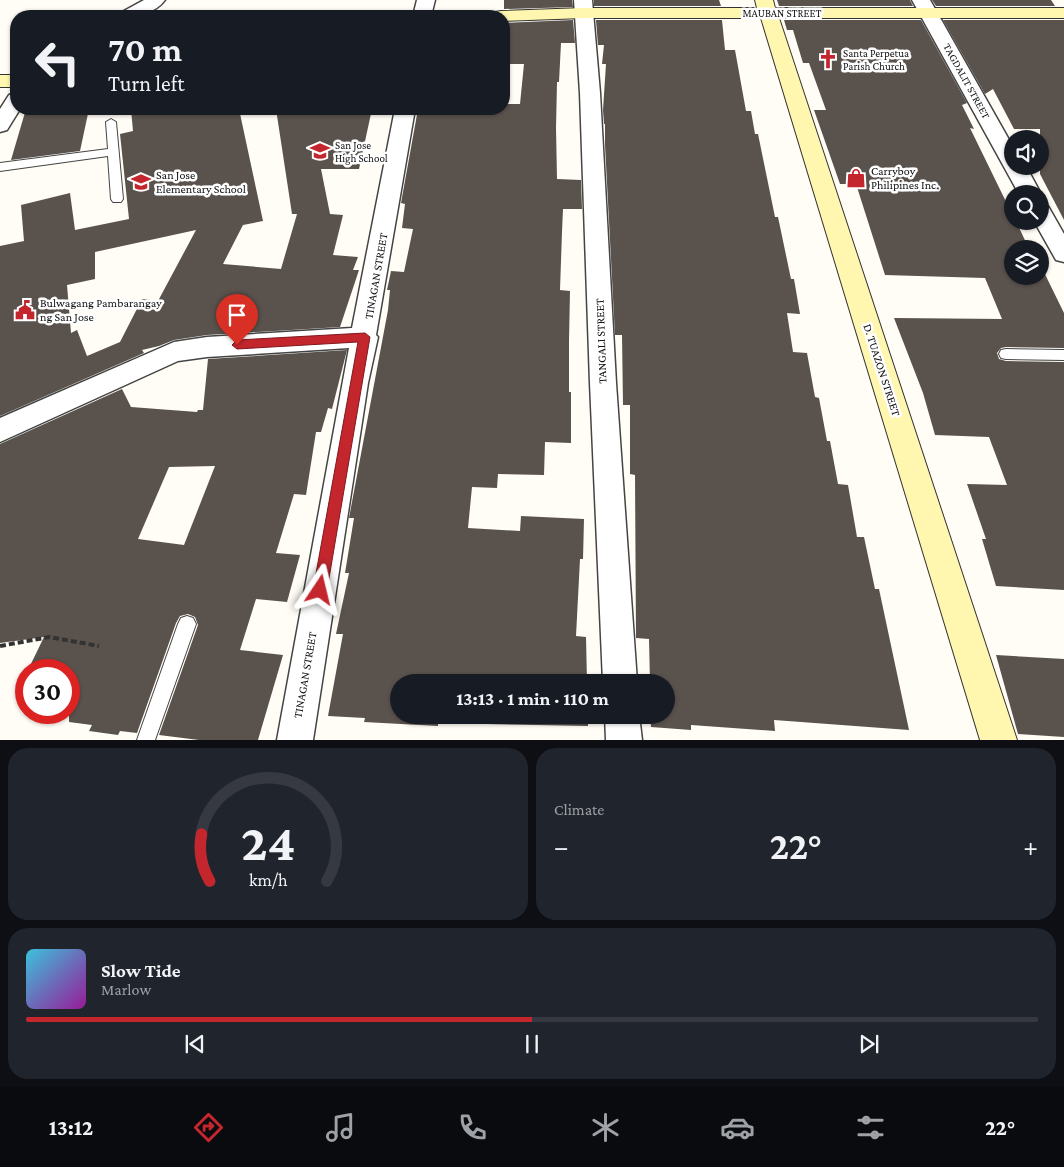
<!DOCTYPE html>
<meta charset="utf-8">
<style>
body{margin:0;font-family:"Crimson Pro",serif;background:#20242c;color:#f1f3f6;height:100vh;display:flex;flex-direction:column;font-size:19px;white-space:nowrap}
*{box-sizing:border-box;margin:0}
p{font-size:16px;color:#9ea1a6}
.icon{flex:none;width:28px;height:28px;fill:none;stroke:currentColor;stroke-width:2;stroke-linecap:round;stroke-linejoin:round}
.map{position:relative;height:740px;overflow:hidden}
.drawer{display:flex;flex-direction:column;gap:8px;padding:8px;background:#0d0f14;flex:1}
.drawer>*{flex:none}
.hud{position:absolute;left:10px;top:10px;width:500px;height:105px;border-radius:20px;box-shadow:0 1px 4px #0004;background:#171b24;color:#f1f3f6;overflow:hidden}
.buttons{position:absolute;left:1004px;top:130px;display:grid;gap:10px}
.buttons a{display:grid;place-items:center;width:45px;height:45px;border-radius:50%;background:#171b24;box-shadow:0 1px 4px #0004;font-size:25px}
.speed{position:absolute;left:15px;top:659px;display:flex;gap:10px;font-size:25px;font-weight:700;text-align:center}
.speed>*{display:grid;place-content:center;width:65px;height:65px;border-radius:50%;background:#171b24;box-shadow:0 1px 4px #0004;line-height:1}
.speed .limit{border:8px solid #d22;background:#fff;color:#111}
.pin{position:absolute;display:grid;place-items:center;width:42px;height:42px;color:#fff;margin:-51px -21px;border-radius:50% 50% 50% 0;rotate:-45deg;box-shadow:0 0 5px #0007}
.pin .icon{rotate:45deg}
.me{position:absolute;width:55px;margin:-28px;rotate:10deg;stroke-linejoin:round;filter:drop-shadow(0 0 4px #0008)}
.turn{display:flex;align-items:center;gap:18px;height:105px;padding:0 15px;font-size:22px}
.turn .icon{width:65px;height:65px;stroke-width:2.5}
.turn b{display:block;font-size:35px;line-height:42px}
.big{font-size:38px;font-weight:700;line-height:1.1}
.drawer .card{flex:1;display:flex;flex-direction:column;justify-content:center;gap:8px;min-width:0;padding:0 18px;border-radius:20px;background:#20242c}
.drawer .dial{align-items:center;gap:0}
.dial svg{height:130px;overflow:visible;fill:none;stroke:#363941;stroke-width:7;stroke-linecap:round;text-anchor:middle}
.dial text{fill:#f1f3f6;stroke:none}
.song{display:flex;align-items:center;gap:15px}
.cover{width:60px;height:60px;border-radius:8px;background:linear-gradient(135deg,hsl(190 70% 55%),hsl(300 70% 35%))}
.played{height:5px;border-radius:2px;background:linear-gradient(90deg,#c4262e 50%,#363941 50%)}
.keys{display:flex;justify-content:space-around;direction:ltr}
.heat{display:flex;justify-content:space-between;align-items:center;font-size:28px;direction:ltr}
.drawer .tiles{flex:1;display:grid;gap:8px;grid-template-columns:1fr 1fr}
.card:last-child{grid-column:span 2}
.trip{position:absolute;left:390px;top:674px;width:285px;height:50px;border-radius:25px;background:#171b24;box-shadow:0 1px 4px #0004;font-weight:700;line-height:50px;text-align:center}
.tabs{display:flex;height:80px;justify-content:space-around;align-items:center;background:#090b0e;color:#9ea1a6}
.tabs .icon{width:35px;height:35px}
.tabs .on{color:#c4262e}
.tabs b{font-size:22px;color:#f1f3f6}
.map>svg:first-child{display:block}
</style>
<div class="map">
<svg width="1064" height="740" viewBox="0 0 1064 740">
<rect width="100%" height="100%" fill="#fffdf5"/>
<g fill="#5a524d" fill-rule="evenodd">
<path d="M 504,0 L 572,0 L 573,7 L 504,9 Z"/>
<path d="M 594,0 L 719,0 L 721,6 L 594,6 Z"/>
<path d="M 777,0 L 910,0 L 913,6 L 779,6 Z"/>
<path d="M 932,0 L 1051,0 L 1055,6 L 936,6 Z"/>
<path d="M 573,20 L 575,43 L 561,43 L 559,82 L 557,82 L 556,128 L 557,179 L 581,180 L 582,209 L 563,209 L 562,232 L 560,290 L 570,291 L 569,341 L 569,392 L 571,392 L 571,443 L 545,442 L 544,475 L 498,474 L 497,488 L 472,487 L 468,528 L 520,531 L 521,516 L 584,519 L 583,559 L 580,559 L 576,636 L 586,637 L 587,682 L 399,682 L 399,715 L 588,715 L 588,726 L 438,723 L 438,726 L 364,722 L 365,718 L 328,716 L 343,634 L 336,634 L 349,573 L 345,573 L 354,518 L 349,518 L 388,310 L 390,290 L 387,290 L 391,271 L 404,272 L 413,229 L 402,228 L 405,204 L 401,203 L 418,109 L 504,109 L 504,104 L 520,104 L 524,64 L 504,64 L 504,23 Z"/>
<path d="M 596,20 L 722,20 L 725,50 L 735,50 L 746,111 L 751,111 L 755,134 L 758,134 L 775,217 L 778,217 L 791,279 L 794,279 L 800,314 L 787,313 L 793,352 L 807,353 L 815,397 L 819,398 L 827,441 L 830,441 L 838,484 L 848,485 L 857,537 L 864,537 L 875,589 L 879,589 L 909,730 L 774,720 L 775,731 L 691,725 L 691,730 L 651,727 L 650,715 L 666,715 L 666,682 L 650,682 L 649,639 L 636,638 L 635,475 L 630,474 L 630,405 L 623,405 L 622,335 L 615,335 L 605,145 L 605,124 L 604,124 L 603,110 L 606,64 L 602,64 L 604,45 L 598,45 Z"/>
<path d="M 784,20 L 921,20 L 967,103 L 962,105 L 974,129 L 970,128 L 1012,214 L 1012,221 L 1016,221 L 1029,249 L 1012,249 L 1012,276 L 1040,276 L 1040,264 L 1064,313 L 1064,348 L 1006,347 L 1001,348 L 997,353 L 999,359 L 1006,361 L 1064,362 L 1064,590 L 996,586 L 982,539 L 986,539 L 967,484 L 1007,485 L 989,437 L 935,435 L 923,393 L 894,318 L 1002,319 L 985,278 L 885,275 L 856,184 L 840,184 L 814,110 L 826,110 L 809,63 L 803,63 L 793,30 L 787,30 Z"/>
<path d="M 943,20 L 1064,20 L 1064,220 L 1040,174 L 1040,129 L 1014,129 L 993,89 L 985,94 Z"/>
<path d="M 26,109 L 89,109 L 80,151 L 11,160 Z"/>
<path d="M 131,109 L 239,109 L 263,221 L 243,225 L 223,264 L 281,269 L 297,214 L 292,214 L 276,109 L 372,109 L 359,169 L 321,169 L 330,214 L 343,215 L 333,255 L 358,257 L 353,270 L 359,270 L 340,327 L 207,335 L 174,340 L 159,346 L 142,350 L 144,353 L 0,416 L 0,246 L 24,241 L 21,205 L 70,193 L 75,230 L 129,219 L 120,134 L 133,131 ZM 196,230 L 158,301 L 142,299 L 120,342 L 87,356 L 77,330 L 71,333 L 67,285 L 95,279 L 95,252 Z"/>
<path d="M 347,350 L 332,409 L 328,408 L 321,432 L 316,432 L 306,495 L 294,494 L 276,553 L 300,555 L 287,602 L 256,599 L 240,650 L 283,655 L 258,740 L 199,740 L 159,735 L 198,625 L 195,617 L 188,614 L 180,616 L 176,623 L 137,733 L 120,731 L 118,735 L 89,731 L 92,725 L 69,722 L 69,670 L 28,670 L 44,637 L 0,643 L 0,444 L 122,389 L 131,407 L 197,412 L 198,410 L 203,410 L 208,359 ZM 215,466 L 184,545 L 138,539 L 169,467 Z"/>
<path d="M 996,655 L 1064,659 L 1064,737 L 1018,734 Z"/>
</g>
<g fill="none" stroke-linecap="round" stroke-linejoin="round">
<defs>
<g id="lane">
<path d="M 111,119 L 116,122 L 123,199 L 121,202 L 113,202 L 111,199 L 108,156 L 0,171 L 0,163 L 108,149 L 106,122 Z"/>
<path d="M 1006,349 L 1064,350 L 1064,360 L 1006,359 L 1001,358 L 999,354 L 1001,350 Z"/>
<path d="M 187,616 L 193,618 L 196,624 L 155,740 L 137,740 L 178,624 L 181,618 Z"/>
</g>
<g id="street">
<path d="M 144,0 L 165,0 C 155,14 135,17 119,16 L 122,12 Z"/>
<path d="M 417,0 L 435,0 L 431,16 L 413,16 Z"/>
<path d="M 574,0 L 592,0 L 600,93 L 616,383 L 637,682 L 603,682 L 590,383 L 580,93 Z"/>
<path d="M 912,0 L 930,0 L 1012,145 L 1012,166 L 1026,166 L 1041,194 L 1040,195 L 1040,194 L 1019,194 Z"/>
<path d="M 16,93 L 16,109 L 20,109 L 7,130 L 0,132 L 0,109 L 9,95 Z"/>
<path d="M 395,109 L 415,109 L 376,335 L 378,337 L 368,383 L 313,740 L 277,740 L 349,348 L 207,357 L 178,361 L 0,442 L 0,418 L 174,342 L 207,337 L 352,328 Z"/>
<path d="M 1040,204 L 1048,206 L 1064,234 L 1064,262 L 1056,260 L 1034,221 L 1040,221 Z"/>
<path d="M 605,715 L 639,715 L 642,740 L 606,740 Z"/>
</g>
<g id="secondary">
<path d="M 755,0 L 773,0 L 775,8 L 1064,8 L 1064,18 L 779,18 L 1017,740 L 980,740 L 761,18 L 584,18 L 504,21 L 504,16 L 492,16 L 495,12 L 501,11 L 584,8 L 757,8 Z"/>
<rect x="0" y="75" width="16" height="12"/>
</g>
</defs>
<use href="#lane" stroke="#444" stroke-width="2"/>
<use href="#street" stroke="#444" stroke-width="3"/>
<use href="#secondary" stroke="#333" stroke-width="2"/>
<path stroke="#333" stroke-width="4" stroke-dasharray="6 3" stroke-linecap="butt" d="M 0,646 L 49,637 L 99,646"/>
<use href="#lane" fill="#fff" fill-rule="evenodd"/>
<use href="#street" fill="#fff" fill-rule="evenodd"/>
<use href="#secondary" fill="#fff6b0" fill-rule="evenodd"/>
</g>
<path fill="#c4262e" stroke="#7f191e" d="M 365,333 L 370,337 L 327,590 L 325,594 L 320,596 L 315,594 L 313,590 L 358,342 L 237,349 L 232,345 L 237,340 Z"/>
<defs>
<symbol id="church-bare" viewBox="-9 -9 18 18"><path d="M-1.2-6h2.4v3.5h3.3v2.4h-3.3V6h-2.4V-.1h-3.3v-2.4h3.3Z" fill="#c4262e" stroke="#fff" stroke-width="2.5" paint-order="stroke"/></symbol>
<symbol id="school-bare" viewBox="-9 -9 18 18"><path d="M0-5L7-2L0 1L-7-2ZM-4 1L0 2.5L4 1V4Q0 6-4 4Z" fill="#c4262e" stroke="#fff" stroke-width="2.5" paint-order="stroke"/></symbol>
<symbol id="shop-bare" viewBox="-9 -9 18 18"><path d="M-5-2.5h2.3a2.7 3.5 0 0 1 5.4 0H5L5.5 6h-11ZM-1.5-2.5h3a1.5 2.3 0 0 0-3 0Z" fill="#c4262e" stroke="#fff" stroke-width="2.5" paint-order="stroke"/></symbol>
<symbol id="civic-bare" viewBox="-9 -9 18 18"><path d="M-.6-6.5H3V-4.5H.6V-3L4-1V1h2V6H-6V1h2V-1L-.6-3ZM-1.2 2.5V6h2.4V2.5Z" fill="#c4262e" stroke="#fff" stroke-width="2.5" paint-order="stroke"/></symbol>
</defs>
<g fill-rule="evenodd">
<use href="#church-bare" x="814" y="45" width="28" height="28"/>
<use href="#school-bare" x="306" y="137" width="28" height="28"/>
<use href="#shop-bare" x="842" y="164" width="28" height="28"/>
<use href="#school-bare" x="127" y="168" width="28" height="28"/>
<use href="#civic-bare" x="11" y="296" width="28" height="28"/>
</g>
<g text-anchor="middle" stroke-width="5" stroke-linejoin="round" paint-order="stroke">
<g font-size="11" fill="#111" stroke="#fff">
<text x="782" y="17">MAUBAN STREET</text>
<text transform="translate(967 81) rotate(61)" y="4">TAGDALIT STREET</text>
</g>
<g font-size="11" fill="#111" stroke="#fff" text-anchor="start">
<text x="843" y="57">Santa Perpetua<tspan x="843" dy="13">Parish Church</tspan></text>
<text x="335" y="149">San Jose<tspan x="335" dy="13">High School</tspan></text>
</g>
<g font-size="12" fill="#111" stroke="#fff" text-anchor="start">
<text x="871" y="175">Carryboy<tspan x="871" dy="14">Philipines Inc.</tspan></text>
<text x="156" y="179">San Jose<tspan x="156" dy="14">Elementary School</tspan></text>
<text x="40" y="307">Bulwagang Pambarangay<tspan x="40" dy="14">ng San Jose</tspan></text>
</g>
<g font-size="12" fill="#111" stroke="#fff">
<text transform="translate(376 276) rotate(-80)" y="4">TINAGAN STREET</text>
<text transform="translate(601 341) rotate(-92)" y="4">TANGALI STREET</text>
<text transform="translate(882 370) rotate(72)" y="4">D. TUAZON STREET</text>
<text transform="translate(305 675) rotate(-80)" y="4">TINAGAN STREET</text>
</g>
</g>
</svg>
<div class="buttons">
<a><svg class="icon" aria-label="sound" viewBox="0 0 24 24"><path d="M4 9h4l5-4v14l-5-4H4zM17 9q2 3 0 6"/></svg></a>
<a><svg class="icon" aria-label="search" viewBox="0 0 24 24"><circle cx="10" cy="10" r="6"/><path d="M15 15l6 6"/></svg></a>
<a><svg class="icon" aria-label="layers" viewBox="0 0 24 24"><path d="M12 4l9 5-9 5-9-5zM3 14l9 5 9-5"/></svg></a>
</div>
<div class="speed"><div class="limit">30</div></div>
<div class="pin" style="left:237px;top:345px;background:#d93025"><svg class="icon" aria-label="arrive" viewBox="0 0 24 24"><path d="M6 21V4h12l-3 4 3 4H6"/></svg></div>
<svg class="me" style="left:320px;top:590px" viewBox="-20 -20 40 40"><path d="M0-17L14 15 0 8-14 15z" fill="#c4262e" stroke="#fff" stroke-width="4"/></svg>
<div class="trip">13:13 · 1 min · 110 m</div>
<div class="hud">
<div class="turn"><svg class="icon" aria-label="left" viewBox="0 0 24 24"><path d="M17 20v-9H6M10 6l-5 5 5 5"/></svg><div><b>70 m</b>Turn left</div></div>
</div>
</div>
<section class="drawer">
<div class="tiles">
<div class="card dial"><svg viewBox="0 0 100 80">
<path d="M14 69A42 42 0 1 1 86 69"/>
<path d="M14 69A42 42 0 0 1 9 40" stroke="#c4262e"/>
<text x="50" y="56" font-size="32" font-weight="700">24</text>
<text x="50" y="72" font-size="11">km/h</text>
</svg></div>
<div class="card"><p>Climate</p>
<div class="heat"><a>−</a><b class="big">22°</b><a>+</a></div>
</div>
<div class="card">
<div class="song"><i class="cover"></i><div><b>Slow Tide</b><p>Marlow</p></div></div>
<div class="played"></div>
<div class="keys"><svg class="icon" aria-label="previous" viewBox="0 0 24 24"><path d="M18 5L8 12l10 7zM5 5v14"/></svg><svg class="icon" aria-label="pause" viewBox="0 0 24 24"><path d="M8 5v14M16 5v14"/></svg><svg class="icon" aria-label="next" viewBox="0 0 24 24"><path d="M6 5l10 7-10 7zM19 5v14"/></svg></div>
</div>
</div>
</section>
<nav class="tabs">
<b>13:12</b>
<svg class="icon on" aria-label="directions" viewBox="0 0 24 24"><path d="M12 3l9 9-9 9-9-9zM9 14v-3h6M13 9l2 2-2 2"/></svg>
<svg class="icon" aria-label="music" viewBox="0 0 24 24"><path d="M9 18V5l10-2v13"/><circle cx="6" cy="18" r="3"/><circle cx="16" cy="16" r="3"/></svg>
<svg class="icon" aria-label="phone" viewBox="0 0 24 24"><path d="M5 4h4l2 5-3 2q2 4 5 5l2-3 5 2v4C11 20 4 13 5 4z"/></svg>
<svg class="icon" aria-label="climate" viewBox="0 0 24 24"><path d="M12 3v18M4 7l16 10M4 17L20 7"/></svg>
<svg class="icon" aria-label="car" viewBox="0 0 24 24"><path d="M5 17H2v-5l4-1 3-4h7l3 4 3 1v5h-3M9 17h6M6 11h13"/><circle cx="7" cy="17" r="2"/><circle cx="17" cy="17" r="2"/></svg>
<svg class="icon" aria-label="filters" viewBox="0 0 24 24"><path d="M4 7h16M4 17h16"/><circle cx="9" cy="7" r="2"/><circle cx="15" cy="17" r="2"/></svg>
<b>22°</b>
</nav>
